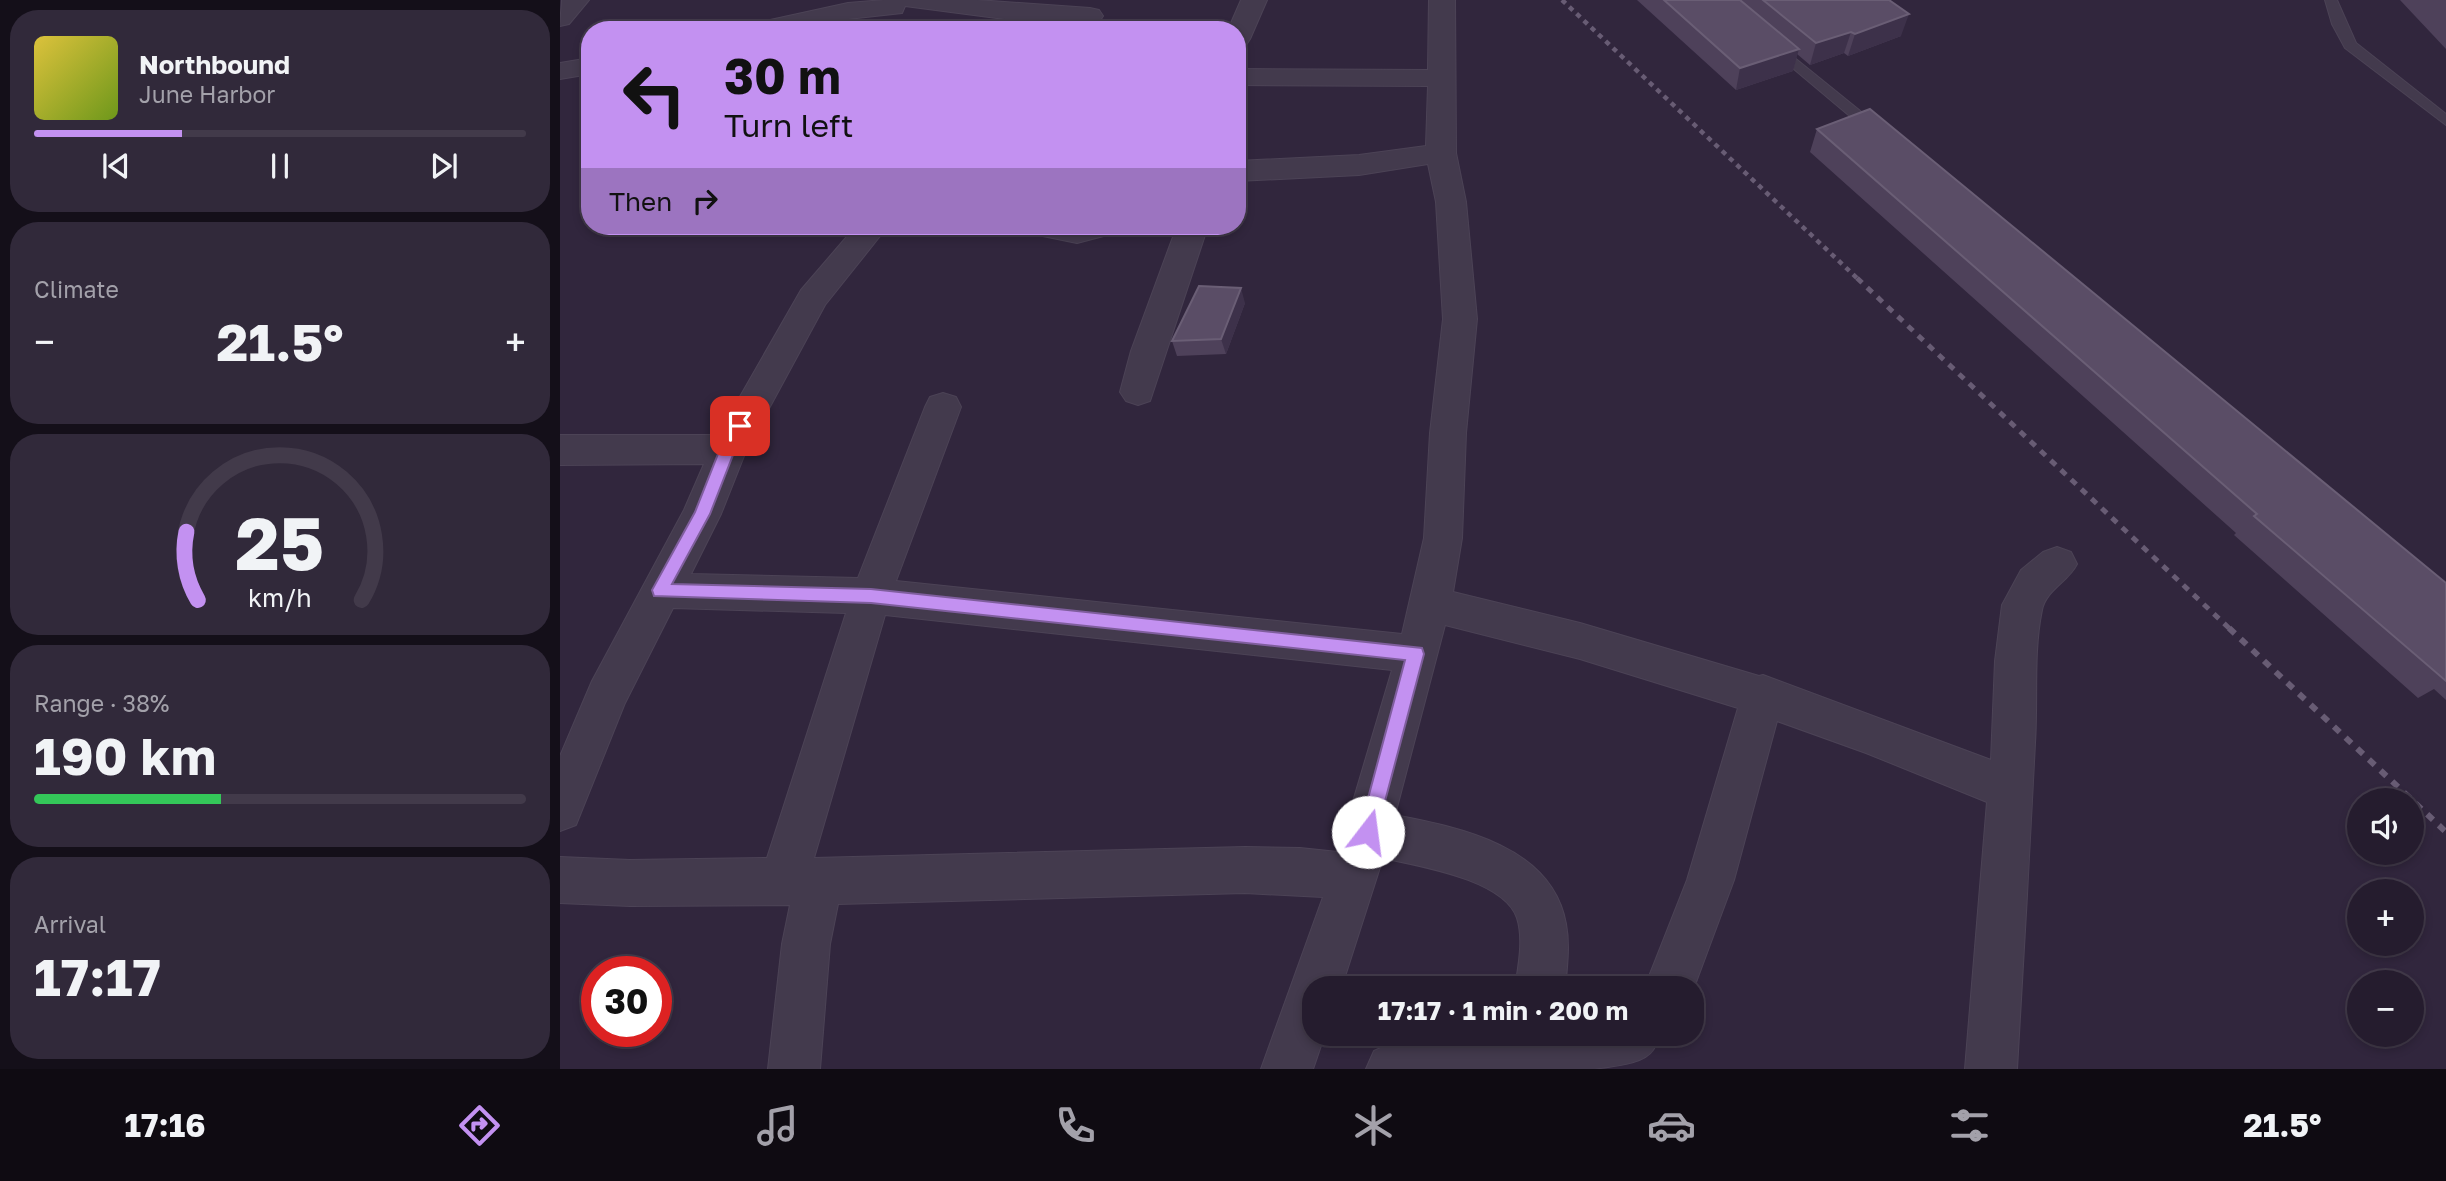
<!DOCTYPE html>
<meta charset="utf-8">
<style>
body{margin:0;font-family:"Golos Text",sans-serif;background:#31293a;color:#f1f3f6;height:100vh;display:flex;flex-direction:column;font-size:26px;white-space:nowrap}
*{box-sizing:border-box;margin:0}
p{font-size:23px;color:#a3a1aa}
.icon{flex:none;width:38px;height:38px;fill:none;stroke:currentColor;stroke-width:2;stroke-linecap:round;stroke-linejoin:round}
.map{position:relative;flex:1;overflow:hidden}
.details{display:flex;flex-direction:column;gap:10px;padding:10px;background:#140f19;width:560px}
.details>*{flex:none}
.top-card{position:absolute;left:21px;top:21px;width:665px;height:214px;border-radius:28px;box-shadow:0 4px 10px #0003,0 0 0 2px #423a4a;background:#c391f1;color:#111;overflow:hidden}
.fabs{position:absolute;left:1787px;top:788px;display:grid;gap:14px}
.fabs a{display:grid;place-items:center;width:77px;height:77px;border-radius:50%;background:#251c2e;box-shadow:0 4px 10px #0003,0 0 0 2px #423a4a;font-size:35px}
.speed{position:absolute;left:21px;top:956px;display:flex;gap:14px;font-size:35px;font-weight:700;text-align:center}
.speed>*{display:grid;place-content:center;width:91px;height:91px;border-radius:50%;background:#251c2e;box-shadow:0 4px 10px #0003,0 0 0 2px #423a4a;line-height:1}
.speed .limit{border:10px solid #d22;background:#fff;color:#111}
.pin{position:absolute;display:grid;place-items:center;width:60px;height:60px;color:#fff;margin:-30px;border-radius:14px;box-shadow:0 4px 10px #0006}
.me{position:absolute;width:77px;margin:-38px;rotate:15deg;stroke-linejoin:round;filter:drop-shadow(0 0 5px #0008)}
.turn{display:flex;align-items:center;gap:24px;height:147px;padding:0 28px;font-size:32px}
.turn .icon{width:91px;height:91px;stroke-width:2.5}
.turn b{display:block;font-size:49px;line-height:60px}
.then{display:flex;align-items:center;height:66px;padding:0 28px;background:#0003;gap:14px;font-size:26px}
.big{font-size:52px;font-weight:700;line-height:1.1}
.details .card{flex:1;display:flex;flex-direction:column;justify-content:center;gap:10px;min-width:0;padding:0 24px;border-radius:28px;background:#31293a}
.details .dial{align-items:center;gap:0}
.dial svg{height:182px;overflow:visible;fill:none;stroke:#423a4a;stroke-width:7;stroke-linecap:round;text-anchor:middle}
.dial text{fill:#f1f3f6;stroke:none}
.song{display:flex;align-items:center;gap:21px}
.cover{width:84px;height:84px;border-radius:10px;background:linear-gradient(135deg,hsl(50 70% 55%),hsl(80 70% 35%))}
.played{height:7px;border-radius:4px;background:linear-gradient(90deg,#c391f1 30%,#423a4a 30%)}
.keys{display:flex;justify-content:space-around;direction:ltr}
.heat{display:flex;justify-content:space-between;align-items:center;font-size:38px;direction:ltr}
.charge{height:10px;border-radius:5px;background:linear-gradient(90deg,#34c759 38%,#423a4a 0)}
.trip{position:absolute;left:742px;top:976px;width:402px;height:70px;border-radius:28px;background:#251c2e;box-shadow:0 4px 10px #0003,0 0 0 2px #423a4a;font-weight:700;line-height:70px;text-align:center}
.menu{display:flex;height:112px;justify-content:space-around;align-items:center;background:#0f0b12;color:#a3a1aa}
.menu .icon{width:49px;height:49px}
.menu .current{color:#c391f1}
.menu b{font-size:32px;color:#f1f3f6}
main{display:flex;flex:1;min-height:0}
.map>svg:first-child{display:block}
</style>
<main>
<section class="details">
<div class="card">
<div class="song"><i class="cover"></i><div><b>Northbound</b><p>June Harbor</p></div></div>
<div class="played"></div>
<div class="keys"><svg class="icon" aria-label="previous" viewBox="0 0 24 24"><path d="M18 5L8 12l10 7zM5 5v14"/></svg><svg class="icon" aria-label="pause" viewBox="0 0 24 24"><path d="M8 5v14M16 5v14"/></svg><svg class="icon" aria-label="next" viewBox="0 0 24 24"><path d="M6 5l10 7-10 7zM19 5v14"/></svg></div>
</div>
<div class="card"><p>Climate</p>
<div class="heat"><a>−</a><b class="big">21.5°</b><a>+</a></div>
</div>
<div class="card dial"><svg viewBox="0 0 100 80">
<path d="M14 69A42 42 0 1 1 86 69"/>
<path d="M14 69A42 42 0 0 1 9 39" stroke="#c391f1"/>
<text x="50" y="56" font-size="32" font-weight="700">25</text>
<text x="50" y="72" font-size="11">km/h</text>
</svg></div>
<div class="card"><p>Range · 38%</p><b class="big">190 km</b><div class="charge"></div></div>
<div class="card"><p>Arrival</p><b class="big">17:17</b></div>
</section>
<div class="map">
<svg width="1886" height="1069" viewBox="0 0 1886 1069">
<rect width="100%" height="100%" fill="#31263d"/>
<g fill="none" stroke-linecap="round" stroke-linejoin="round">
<defs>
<g id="service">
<path d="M 1765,0 L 1777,0 L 1796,43 L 1886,114 L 1886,125 L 1785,48 L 1772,24 Z"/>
<path d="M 1215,42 L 1320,127 L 1322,130 L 1320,133 L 1310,133 L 1210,49 L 1210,43 Z"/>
</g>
<g id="minor">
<path d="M 2,0 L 29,0 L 9,24 L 0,26 Z"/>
<path d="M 324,0 L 417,0 L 530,8 L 539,10 L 543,16 L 539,22 L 530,24 L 452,20 L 345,6 L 342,13 L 288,19 L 238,30 L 188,30 L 192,24 L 201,22 L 288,3 Z"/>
<path d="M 681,0 L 707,0 L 690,39 L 686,45 L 677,47 L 677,30 L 668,30 Z"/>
<path d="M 869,0 L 895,0 L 896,153 L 906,202 L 917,319 L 906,433 L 902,538 L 893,592 L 1020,623 L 1199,676 L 1203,675 L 1431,760 L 1435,661 L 1442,605 L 1461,570 L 1483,552 L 1497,547 L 1511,552 L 1517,564 C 1508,582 1486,590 1482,610 C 1473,653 1478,699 1475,743 C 1470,852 1463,960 1457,1069 L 1405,1069 L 1427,802 L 1306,753 L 1217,721 L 1174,880 L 1132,993 L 1132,989 L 1084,989 L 1127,880 L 1178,708 L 1020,659 L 885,625 L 835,815 C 901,828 992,846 1006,924 C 1010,945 1007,967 1005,989 L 955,989 C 958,967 964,940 957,918 C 944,879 858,866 823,858 L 781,989 L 754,989 L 754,1034 L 765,1034 L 753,1069 L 701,1069 L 763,897 L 685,893 L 278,904 L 270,944 L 260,1069 L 208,1069 L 222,944 L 230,905 L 70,906 L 0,903 L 0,857 L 70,860 L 207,858 L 286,613 L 113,608 L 65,703 L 16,825 L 0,831 L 0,756 L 32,681 L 124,510 L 144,464 L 0,465 L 0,435 L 158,435 L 241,290 L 296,226 L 328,226 L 265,305 L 186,451 L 161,514 L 131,574 L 298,578 L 365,407 L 370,397 L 383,393 L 396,397 L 401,407 L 336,581 L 842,634 L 864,538 L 870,433 L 883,319 L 876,202 L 868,164 L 799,175 L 677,181 L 677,161 L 799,155 L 866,146 L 868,86 L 677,85 L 677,69 L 868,70 ZM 325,615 L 832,670 L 778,852 L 740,848 L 685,847 L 254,858 Z"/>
<path d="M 30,58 L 30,74 L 0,79 L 0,63 Z"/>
<path d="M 463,226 L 560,226 L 555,233 L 517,243 L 468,233 Z"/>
<path d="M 617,226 L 648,226 L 590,401 L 578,405 L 566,401 L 560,392 L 571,351 Z"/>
<path d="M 919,1034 L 1100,1034 C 1098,1039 1096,1046 1093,1050 C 1083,1065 1051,1066 1034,1069 L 806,1069 L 814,1051 L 832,1043 Z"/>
</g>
</defs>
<use href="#service" stroke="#4c4356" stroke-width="2"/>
<use href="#minor" stroke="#4c4356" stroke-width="2"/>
<use href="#service" fill="#433a4d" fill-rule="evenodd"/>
<use href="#minor" fill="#433a4d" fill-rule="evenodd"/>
<path stroke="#685c74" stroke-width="4.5" stroke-dasharray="5 5" stroke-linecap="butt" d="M 1002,0 L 1299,280"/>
<path stroke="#685c74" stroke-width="5" stroke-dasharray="7 7" stroke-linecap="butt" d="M 1297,278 L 1671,630"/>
<path stroke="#685c74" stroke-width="6" stroke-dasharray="8 8" stroke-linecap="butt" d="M 1669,628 L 1886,832"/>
</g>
<g fill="#4e415a">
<path d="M 1077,0 L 1329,0 L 1341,36 L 1288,56 L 1284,53 L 1250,65 L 1237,54 L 1233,71 L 1176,90 Z"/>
<path d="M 1840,0 L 1886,0 L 1886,49 Z"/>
<path d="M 1257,129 L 1886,583 L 1886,700 L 1874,689 L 1858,698 L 1674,535 L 1676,533 L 1250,152 Z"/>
<path d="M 685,303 L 666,354 L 617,356 L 612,341 Z"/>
</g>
<g fill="#3d314a">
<path d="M 1349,14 L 1341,36 L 1288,56 L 1295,34 Z"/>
<path d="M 1291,32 L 1284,53 L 1250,65 L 1256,43 Z"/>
<path d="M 1239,49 L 1233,71 L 1176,90 L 1180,68 Z"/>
<path d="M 681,288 L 685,303 L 666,354 L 661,339 Z"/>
</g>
<g fill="#5a4d66" stroke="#6a5e75" stroke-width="2">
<path d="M 1104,0 L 1180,0 L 1239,49 L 1180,68 Z"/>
<path d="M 1203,0 L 1329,0 L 1349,14 L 1295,34 L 1291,32 L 1256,43 Z"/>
<path d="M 1310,109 L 1886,583 L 1886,681 L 1694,516 L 1697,514 L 1257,129 Z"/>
<path d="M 639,286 L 681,288 L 661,339 L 612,341 Z"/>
</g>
<path fill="#c391f1" stroke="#7f5e9d" stroke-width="2" d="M 180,420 L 188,426 L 175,450 L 150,514 L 112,584 L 311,589 L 862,648 L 864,654 L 815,839 L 808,841 L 801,839 L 799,832 L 845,660 L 311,603 L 94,596 L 92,590 L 135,512 L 160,449 L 175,422 Z"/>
</svg>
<div class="fabs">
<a><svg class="icon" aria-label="sound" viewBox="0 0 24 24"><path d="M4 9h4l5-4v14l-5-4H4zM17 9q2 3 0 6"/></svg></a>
<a>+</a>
<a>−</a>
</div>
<div class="speed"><div class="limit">30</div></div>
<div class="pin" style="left:180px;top:426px;background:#d93025"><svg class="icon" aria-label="arrive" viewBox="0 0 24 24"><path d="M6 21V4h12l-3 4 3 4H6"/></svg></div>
<svg class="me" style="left:808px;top:832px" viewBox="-20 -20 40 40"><circle r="19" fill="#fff"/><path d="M0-13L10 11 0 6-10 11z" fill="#c391f1"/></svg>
<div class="trip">17:17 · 1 min · 200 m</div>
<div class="top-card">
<div class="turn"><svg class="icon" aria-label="left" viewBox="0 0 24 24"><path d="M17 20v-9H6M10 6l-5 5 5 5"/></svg><div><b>30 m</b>Turn left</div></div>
<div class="then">Then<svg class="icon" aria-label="right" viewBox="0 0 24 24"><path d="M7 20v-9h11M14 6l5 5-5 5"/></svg></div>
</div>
</div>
</main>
<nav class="menu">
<b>17:16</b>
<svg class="icon current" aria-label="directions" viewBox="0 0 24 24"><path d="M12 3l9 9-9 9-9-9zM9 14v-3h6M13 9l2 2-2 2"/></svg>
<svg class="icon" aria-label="music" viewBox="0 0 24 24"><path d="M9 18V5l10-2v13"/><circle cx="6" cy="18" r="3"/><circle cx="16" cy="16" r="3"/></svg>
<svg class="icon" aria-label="phone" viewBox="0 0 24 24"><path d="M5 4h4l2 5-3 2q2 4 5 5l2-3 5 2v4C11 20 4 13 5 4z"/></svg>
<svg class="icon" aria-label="climate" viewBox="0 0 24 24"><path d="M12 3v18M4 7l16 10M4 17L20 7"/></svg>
<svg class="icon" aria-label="car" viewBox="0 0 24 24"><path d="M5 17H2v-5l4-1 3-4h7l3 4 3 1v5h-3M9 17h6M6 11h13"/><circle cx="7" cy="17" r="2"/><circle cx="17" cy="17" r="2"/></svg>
<svg class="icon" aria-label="filters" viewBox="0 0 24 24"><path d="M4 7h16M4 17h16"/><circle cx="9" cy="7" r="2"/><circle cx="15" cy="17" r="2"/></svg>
<b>21.5°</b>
</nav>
